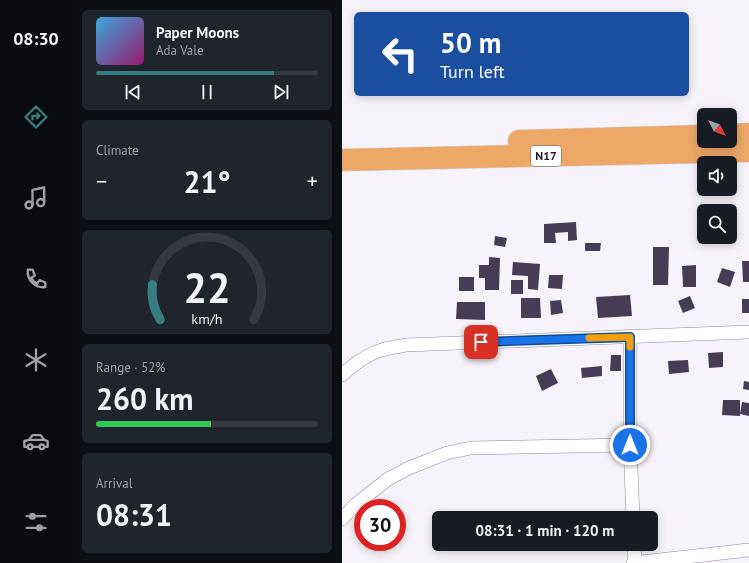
<!DOCTYPE html>
<meta charset="utf-8">
<style>
body{margin:0;font-family:"PT Sans",sans-serif;background:#20242c;color:#f1f3f6;height:100vh;display:flex;flex-direction:column;font-size:15px;white-space:nowrap}
*{box-sizing:border-box;margin:0}
p{font-size:13px;color:#9ea1a6}
.icon{flex:none;width:22px;height:22px;fill:none;stroke:currentColor;stroke-width:2;stroke-linecap:round;stroke-linejoin:round}
.map{position:relative;flex:1;overflow:hidden}
.sheet{display:flex;flex-direction:column;gap:10px;padding:10px;background:#0d0f14;width:270px}
.sheet>*{flex:none}
.guide{position:absolute;left:12px;top:12px;width:335px;height:84px;border-radius:6px;box-shadow:0 2px 10px #0003;background:#1a4fa0;color:#fff;overflow:hidden}
.needle{width:26px;rotate:132deg}
.buttons{position:absolute;left:355px;top:108px;display:grid;gap:8px}
.buttons a{display:grid;place-items:center;width:40px;height:40px;border-radius:6px;background:#171b24;box-shadow:0 2px 10px #0003;font-size:20px}
.speed{position:absolute;left:12px;top:499px;display:flex;gap:8px;font-size:20px;font-weight:700;text-align:center}
.speed>*{display:grid;place-content:center;width:52px;height:52px;border-radius:50%;background:#171b24;box-shadow:0 2px 10px #0003;line-height:1}
.speed .limit{border:6px solid #d22;background:#fff;color:#111}
.pin{position:absolute;display:grid;place-items:center;width:34px;height:34px;color:#fff;margin:-17px;border-radius:8px;box-shadow:0 2px 6px #0006}
.me{position:absolute;width:44px;margin:-22px;rotate:0deg;stroke-linejoin:round;filter:drop-shadow(0 0 3px #0008)}
.turn{display:flex;align-items:center;gap:14px;height:84px;padding:0 20px;font-size:18px}
.turn .icon{width:52px;height:52px;stroke-width:2.5}
.turn b{display:block;font-size:28px;line-height:34px}
.big{font-size:30px;font-weight:800;line-height:1.1}
.sheet .card{flex:1;display:flex;flex-direction:column;justify-content:center;gap:6px;min-width:0;padding:0 14px;border-radius:6px;background:#20242c}
.sheet .dial{align-items:center;gap:0}
.dial svg{height:104px;overflow:visible;fill:none;stroke:#363941;stroke-width:7;stroke-linecap:round;text-anchor:middle}
.dial text{fill:#f1f3f6;stroke:none}
.song{display:flex;align-items:center;gap:12px}
.cover{width:48px;height:48px;border-radius:6px;background:linear-gradient(135deg,hsl(200 70% 55%),hsl(320 70% 35%))}
.played{height:4px;border-radius:2px;background:linear-gradient(90deg,#357d82 80%,#363941 80%)}
.keys{display:flex;justify-content:space-around;direction:ltr}
.heat{display:flex;justify-content:space-between;align-items:center;font-size:22px;direction:ltr}
.charge{height:6px;border-radius:3px;background:linear-gradient(90deg,#34c759 52%,#363941 0)}
.trip{position:absolute;left:90px;top:511px;width:226px;height:40px;border-radius:6px;background:#171b24;box-shadow:0 2px 10px #0003;font-weight:800;line-height:40px;text-align:center}
main{display:flex;flex:1;min-height:0}
.menu{display:flex;flex-direction:column;width:72px;justify-content:space-around;align-items:center;background:#090b0e;color:#9ea1a6}
.menu .icon{width:28px;height:28px}
.menu .selected{color:#357d82}
.menu b{font-size:18px;color:#f1f3f6}
.map>svg:first-child{display:block}
</style>
<main>
<nav class="menu">
<b>08:30</b>
<svg class="icon selected" aria-label="directions" viewBox="0 0 24 24"><path d="M12 3l9 9-9 9-9-9zM9 14v-3h6M13 9l2 2-2 2"/></svg>
<svg class="icon" aria-label="music" viewBox="0 0 24 24"><path d="M9 18V5l10-2v13"/><circle cx="6" cy="18" r="3"/><circle cx="16" cy="16" r="3"/></svg>
<svg class="icon" aria-label="phone" viewBox="0 0 24 24"><path d="M5 4h4l2 5-3 2q2 4 5 5l2-3 5 2v4C11 20 4 13 5 4z"/></svg>
<svg class="icon" aria-label="climate" viewBox="0 0 24 24"><path d="M12 3v18M4 7l16 10M4 17L20 7"/></svg>
<svg class="icon" aria-label="car" viewBox="0 0 24 24"><path d="M5 17H2v-5l4-1 3-4h7l3 4 3 1v5h-3M9 17h6M6 11h13"/><circle cx="7" cy="17" r="2"/><circle cx="17" cy="17" r="2"/></svg>
<svg class="icon" aria-label="filters" viewBox="0 0 24 24"><path d="M4 7h16M4 17h16"/><circle cx="9" cy="7" r="2"/><circle cx="15" cy="17" r="2"/></svg>
</nav>
<section class="sheet">
<div class="card">
<div class="song"><i class="cover"></i><div><b>Paper Moons</b><p>Ada Vale</p></div></div>
<div class="played"></div>
<div class="keys"><svg class="icon" aria-label="previous" viewBox="0 0 24 24"><path d="M18 5L8 12l10 7zM5 5v14"/></svg><svg class="icon" aria-label="pause" viewBox="0 0 24 24"><path d="M8 5v14M16 5v14"/></svg><svg class="icon" aria-label="next" viewBox="0 0 24 24"><path d="M6 5l10 7-10 7zM19 5v14"/></svg></div>
</div>
<div class="card"><p>Climate</p>
<div class="heat"><a>−</a><b class="big">21°</b><a>+</a></div>
</div>
<div class="card dial"><svg viewBox="0 0 100 80">
<path d="M14 69A42 42 0 1 1 86 69"/>
<path d="M14 69A42 42 0 0 1 8 42" stroke="#357d82"/>
<text x="50" y="56" font-size="32" font-weight="700">22</text>
<text x="50" y="72" font-size="11">km/h</text>
</svg></div>
<div class="card"><p>Range · 52%</p><b class="big">260 km</b><div class="charge"></div></div>
<div class="card"><p>Arrival</p><b class="big">08:31</b></div>
</section>
<div class="map">
<svg width="407" height="563" viewBox="0 0 407 563">
<rect width="100%" height="100%" fill="#f6f4fa"/>
<g fill="#473c55">
<path d="M 234,222 L 235,240 L 226,241 L 226,232 L 213,233 L 214,243 L 202,243 L 202,224 Z"/>
<path d="M 153,236 L 165,238 L 163,247 L 152,245 Z"/>
<path d="M 243,243 L 259,243 L 258,251 L 243,251 Z"/>
<path d="M 311,247 L 327,247 L 326,285 L 311,285 Z"/>
<path d="M 147,257 L 158,258 L 157,290 L 143,290 L 143,278 L 137,278 L 137,265 L 147,265 Z"/>
<path d="M 400,261 L 407,261 L 407,282 L 401,282 Z"/>
<path d="M 171,262 L 198,264 L 196,290 L 186,289 L 186,276 L 170,275 Z"/>
<path d="M 354,265 L 354,287 L 341,287 L 340,266 Z"/>
<path d="M 380,268 L 393,272 L 388,287 L 375,282 Z"/>
<path d="M 207,275 L 221,275 L 220,289 L 206,288 Z"/>
<rect x="117" y="277" width="15" height="14"/>
<rect x="169" y="280" width="12" height="14"/>
<path d="M 288,295 L 290,316 L 256,318 L 254,297 Z"/>
<path d="M 348,296 L 353,308 L 341,313 L 336,301 Z"/>
<path d="M 179,298 L 198,298 L 199,318 L 179,318 Z"/>
<rect x="400" y="299" width="7" height="14"/>
<path d="M 219,300 L 221,313 L 209,315 L 208,301 Z"/>
<path d="M 115,302 L 143,302 L 143,320 L 114,319 Z"/>
<path d="M 381,352 L 381,367 L 367,368 L 366,353 Z"/>
<path d="M 269,355 L 279,355 L 279,371 L 268,371 Z"/>
<path d="M 346,360 L 347,372 L 327,374 L 326,361 Z"/>
<path d="M 260,366 L 260,376 L 240,378 L 239,368 Z"/>
<path d="M 209,369 L 216,383 L 200,391 L 194,376 Z"/>
<path d="M 402,381 L 407,382 L 407,390 L 401,389 Z"/>
<path d="M 381,400 L 398,400 L 398,416 L 380,415 Z"/>
<path d="M 400,402 L 407,403 L 407,416 L 398,414 Z"/>
</g>
<g fill="none" stroke-linecap="round" stroke-linejoin="round">
<defs>
<g id="street">
<path d="M 288,337 L 288,445 L 291,518"/>
<path d="M 0,375 C 11,365 25,354 40,350 C 48,347 56,347 64,345 L 407,332"/>
<path d="M 0,519 L 13,505 L 46,479 L 67,468 L 105,453 L 129,448 L 288,445"/>
<path d="M 292,544 L 293,563"/>
<path d="M 291,563 L 407,550"/>
</g>
<g id="highway">
<path d="M 388,135 L 407,134"/>
<path d="M 177,141 L 362,136"/>
<path d="M 0,160 L 407,151"/>
</g>
</defs>
<use href="#street" stroke="#9085a1" stroke-width="14"/>
<use href="#highway" stroke="#d2d1d3" stroke-width="23"/>
<use href="#street" stroke="#fff" stroke-width="13"/>
<use href="#highway" stroke="#eda868" stroke-width="22"/>
</g>
<g fill="none" stroke-linecap="round" stroke-linejoin="round">
<defs>
<path id="route" d="M 139,342 L 288,337 L 288,445"/>
</defs>
<use href="#route" stroke="#114b97" stroke-width="10"/>
<use href="#route" stroke="#1a73e8" stroke-width="7"/>
<path stroke="#f59e0b" stroke-width="7" d="M 247,338 L 288,337 L 288,347"/>
</g>
<g text-anchor="middle" stroke-width="4" stroke-linejoin="round" paint-order="stroke">
<rect fill="#fff" stroke="#605d65" stroke-width="1" x="189" y="146" width="30" height="20" rx="3"/>
<g font-size="12" font-weight="bold" fill="#1c1823">
<text x="204" y="160">N17</text>
</g>
</g>
</svg>
<div class="buttons">
<a><svg class="needle" viewBox="-14 -14 28 28"><path d="M0-13l5 13h-10z" fill="#e53935"/><path d="M0 13l5-13h-10z" fill="#9ea1a6"/></svg></a>
<a><svg class="icon" aria-label="sound" viewBox="0 0 24 24"><path d="M4 9h4l5-4v14l-5-4H4zM17 9q2 3 0 6"/></svg></a>
<a><svg class="icon" aria-label="search" viewBox="0 0 24 24"><circle cx="10" cy="10" r="6"/><path d="M15 15l6 6"/></svg></a>
</div>
<div class="speed"><div class="limit">30</div></div>
<div class="pin" style="left:139px;top:342px;background:#d93025"><svg class="icon" aria-label="arrive" viewBox="0 0 24 24"><path d="M6 21V4h12l-3 4 3 4H6"/></svg></div>
<svg class="me" style="left:288px;top:445px" viewBox="-20 -20 40 40"><circle r="17" fill="#1a73e8" stroke="#fff" stroke-width="3"/><path d="M0-11L8 9 0 5-8 9z" fill="#fff"/></svg>
<div class="trip">08:31 · 1 min · 120 m</div>
<div class="guide">
<div class="turn"><svg class="icon" aria-label="left" viewBox="0 0 24 24"><path d="M17 20v-9H6M10 6l-5 5 5 5"/></svg><div><b>50 m</b>Turn left</div></div>
</div>
</div>
</main>
